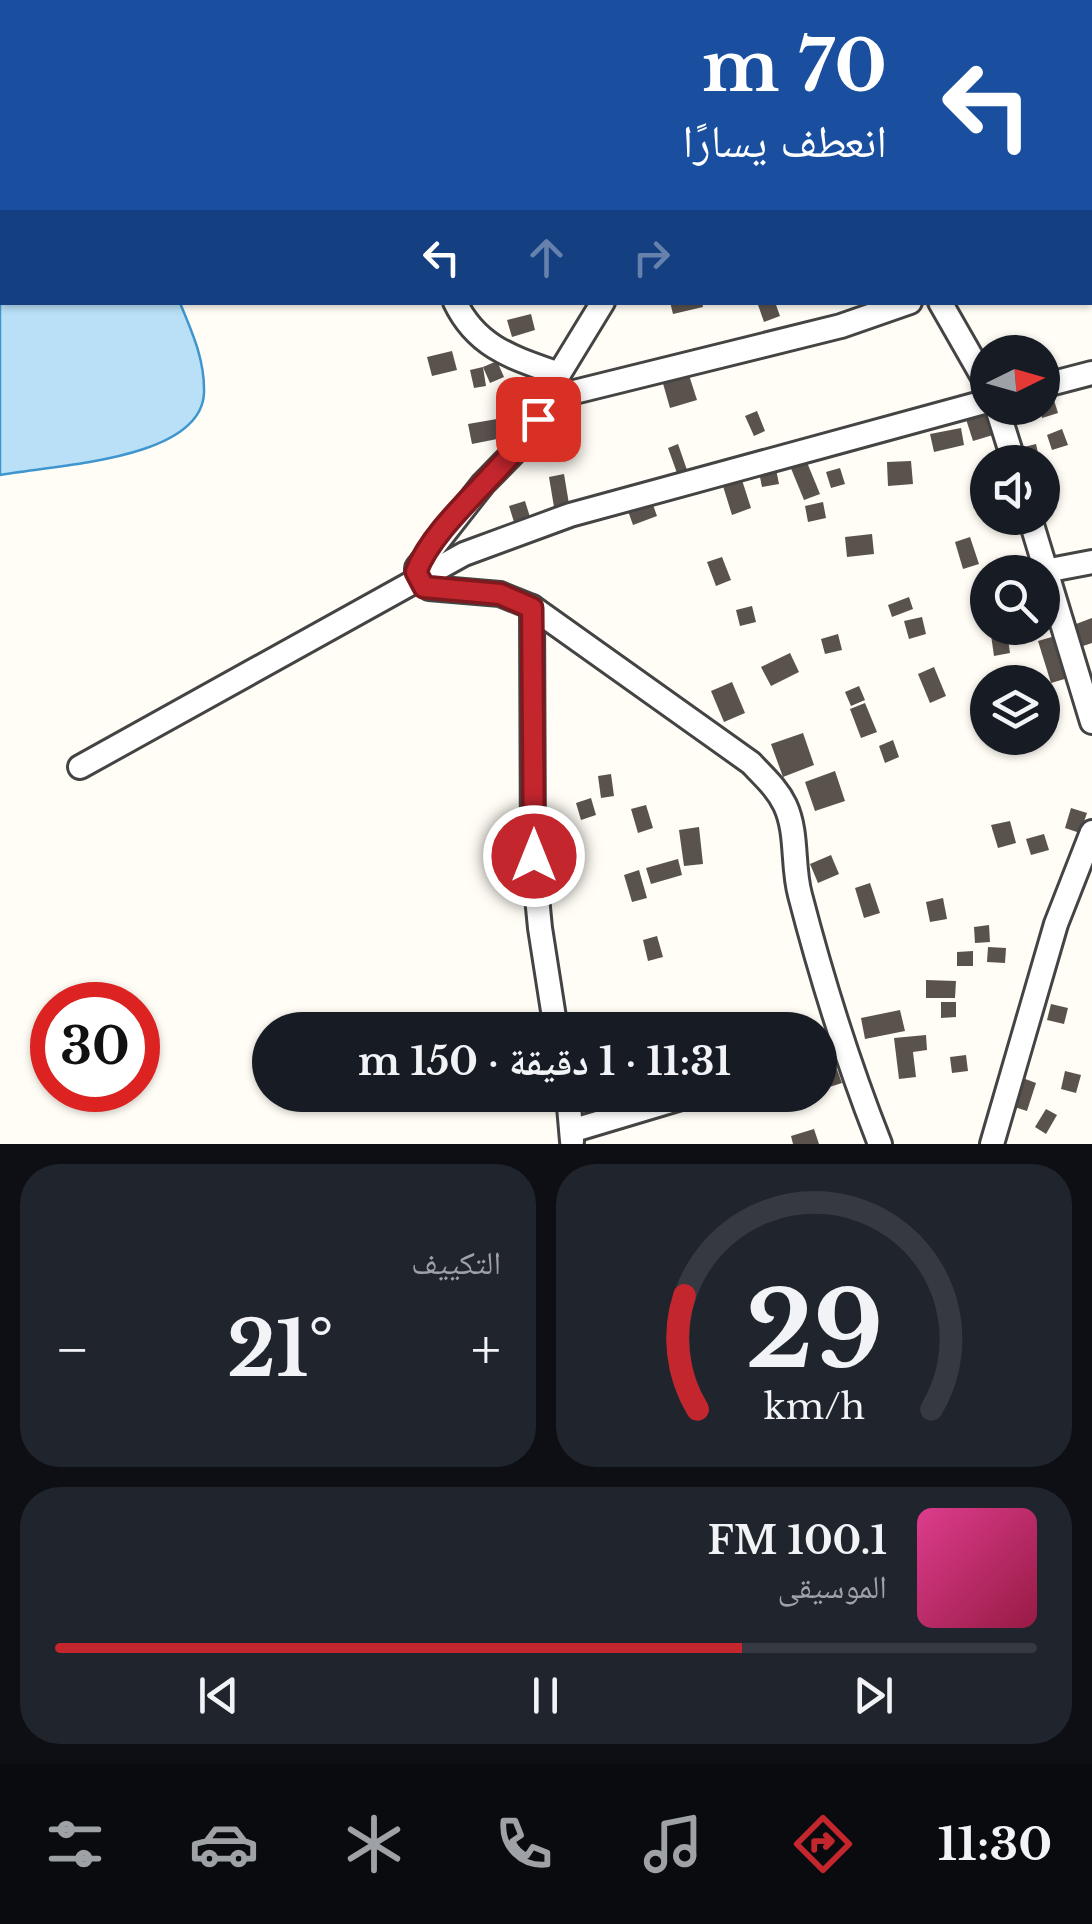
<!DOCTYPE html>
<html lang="ar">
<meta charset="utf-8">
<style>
body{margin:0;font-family:"Libre Baskerville","Noto Naskh Arabic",serif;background:#20242c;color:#f1f3f6;direction:rtl;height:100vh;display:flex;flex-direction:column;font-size:38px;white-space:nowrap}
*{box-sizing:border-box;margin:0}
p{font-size:32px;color:#9ea1a6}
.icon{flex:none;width:55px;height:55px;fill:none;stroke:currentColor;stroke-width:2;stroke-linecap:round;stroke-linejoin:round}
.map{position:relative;height:1144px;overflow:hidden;direction:ltr}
.details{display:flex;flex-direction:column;gap:20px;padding:20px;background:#0d0f14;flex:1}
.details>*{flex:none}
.hud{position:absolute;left:0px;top:0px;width:1092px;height:305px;box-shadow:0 2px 8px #0004;direction:rtl;background:#1a4fa0;color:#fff;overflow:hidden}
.needle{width:65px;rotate:85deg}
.fabs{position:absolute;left:970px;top:335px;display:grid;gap:20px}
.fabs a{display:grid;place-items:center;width:90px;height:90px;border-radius:50%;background:#171b24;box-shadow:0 2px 8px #0004;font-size:50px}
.speed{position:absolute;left:30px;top:982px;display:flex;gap:20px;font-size:50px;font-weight:700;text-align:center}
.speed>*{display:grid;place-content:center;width:130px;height:130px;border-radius:50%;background:#171b24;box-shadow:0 2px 8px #0004;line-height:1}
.speed .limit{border:15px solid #d22;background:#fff;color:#111}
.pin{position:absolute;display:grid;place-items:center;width:85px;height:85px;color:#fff;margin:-42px;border-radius:20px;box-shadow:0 5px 15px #0006}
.me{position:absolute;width:110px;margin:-55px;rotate:0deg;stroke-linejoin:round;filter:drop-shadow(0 0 8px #0008)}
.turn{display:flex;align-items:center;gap:35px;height:210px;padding:0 40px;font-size:45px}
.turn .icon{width:130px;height:130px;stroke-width:2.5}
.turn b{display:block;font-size:70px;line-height:85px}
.lanes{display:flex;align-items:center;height:95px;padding:0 40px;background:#0003;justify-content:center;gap:50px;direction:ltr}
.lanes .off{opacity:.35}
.big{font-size:75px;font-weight:800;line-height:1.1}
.details .card{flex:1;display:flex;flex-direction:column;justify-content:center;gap:15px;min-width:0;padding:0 35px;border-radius:40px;background:#20242c}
.details .dial{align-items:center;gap:0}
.dial svg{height:260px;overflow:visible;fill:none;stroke:#363941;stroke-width:7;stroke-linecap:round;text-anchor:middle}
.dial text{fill:#f1f3f6;stroke:none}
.song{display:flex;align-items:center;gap:30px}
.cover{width:120px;height:120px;border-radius:15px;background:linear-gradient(135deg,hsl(330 70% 55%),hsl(340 70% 35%))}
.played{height:10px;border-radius:5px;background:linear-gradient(90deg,#c4262e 70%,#363941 70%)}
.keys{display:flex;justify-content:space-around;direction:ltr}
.heat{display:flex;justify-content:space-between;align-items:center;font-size:55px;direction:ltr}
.details .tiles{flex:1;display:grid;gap:20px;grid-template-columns:1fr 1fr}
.card:last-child{grid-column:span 2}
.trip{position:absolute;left:252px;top:1012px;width:585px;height:100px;border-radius:50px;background:#171b24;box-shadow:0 2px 8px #0004;font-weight:800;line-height:100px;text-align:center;direction:rtl}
.dock{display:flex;height:160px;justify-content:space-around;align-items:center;background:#090b0e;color:#9ea1a6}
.dock .icon{width:70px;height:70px}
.dock .active{color:#c4262e}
.dock b{font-size:45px;color:#f1f3f6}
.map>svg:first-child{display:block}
</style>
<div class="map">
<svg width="1092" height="1144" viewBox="0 0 1092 1144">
<rect width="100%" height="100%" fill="#fffdf5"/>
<path fill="#b9e0f7" stroke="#3f96cf" stroke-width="2.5" d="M 0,0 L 11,0 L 2,2 L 2,302 L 180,303 C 192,332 205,360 204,393 C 201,461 51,465 0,475 Z"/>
<g fill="#5a524d">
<path d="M 670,302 L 702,302 L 703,307 L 673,314 Z"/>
<path d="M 757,302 L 775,302 L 780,316 L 764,322 Z"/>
<path d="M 531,314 L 535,330 L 512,337 L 507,320 Z"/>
<path d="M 452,351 L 457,370 L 432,376 L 427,357 Z"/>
<path d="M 497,361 L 504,377 L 490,383 L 483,367 Z"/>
<path d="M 483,367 L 486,386 L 474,388 L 470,370 Z"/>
<path d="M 688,372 L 697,400 L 670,408 L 662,380 Z"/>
<path d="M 1053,397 L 1058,413 L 1042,418 L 1039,408 L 1042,408 L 1042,401 Z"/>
<path d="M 985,410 L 993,435 L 973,441 L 965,416 Z"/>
<path d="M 757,411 L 765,431 L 754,436 L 745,416 Z"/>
<path d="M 514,416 L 517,435 L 472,444 L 468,424 Z"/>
<path d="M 961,428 L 964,445 L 934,452 L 930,434 Z"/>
<path d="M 1062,429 L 1068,445 L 1052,450 L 1047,435 Z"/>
<path d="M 678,444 L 687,470 L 677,473 L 668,448 Z"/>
<path d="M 1036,444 L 1040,462 L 1027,462 L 1024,447 Z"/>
<path d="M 806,460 L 820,494 L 804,500 L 790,466 Z"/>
<path d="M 911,461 L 913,484 L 888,486 L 887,462 Z"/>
<path d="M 840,468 L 845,484 L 831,488 L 826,472 Z"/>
<path d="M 776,469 L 779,484 L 762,487 L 759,472 Z"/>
<path d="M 564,474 L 569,504 L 554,507 L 549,477 Z"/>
<path d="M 741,477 L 751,508 L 732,515 L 722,483 Z"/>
<path d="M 525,501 L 530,517 L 514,522 L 509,506 Z"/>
<path d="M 652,502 L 657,516 L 633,525 L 628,511 Z"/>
<path d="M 823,502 L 826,518 L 808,522 L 805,506 Z"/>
<path d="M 872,534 L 874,554 L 847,557 L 845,537 Z"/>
<path d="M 970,537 L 979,564 L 963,569 L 955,542 Z"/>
<path d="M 722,557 L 731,580 L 716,586 L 707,562 Z"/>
<path d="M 909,597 L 913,609 L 892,617 L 888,605 Z"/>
<path d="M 752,606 L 756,622 L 740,626 L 736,610 Z"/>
<path d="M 922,617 L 926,634 L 909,639 L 904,621 Z"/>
<path d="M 1092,618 L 1092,643 L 1083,646 L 1076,624 Z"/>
<path d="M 1007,632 L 1010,653 L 994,656 L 991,635 Z"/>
<path d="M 838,634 L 842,650 L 825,654 L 821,639 Z"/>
<path d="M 1055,636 L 1068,678 L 1051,683 L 1038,641 Z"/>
<path d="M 790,653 L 799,672 L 771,686 L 761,667 Z"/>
<path d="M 934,667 L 946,696 L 930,703 L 918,674 Z"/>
<path d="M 732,682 L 745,713 L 724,722 L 711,691 Z"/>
<path d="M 859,686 L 865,700 L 851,706 L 845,692 Z"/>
<path d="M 865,703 L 877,732 L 861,738 L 850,709 Z"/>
<path d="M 803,733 L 814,765 L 783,777 L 771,744 Z"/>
<path d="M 893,740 L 899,757 L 885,763 L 879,746 Z"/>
<path d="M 835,771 L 845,801 L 815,811 L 805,782 Z"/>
<path d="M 611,774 L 614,796 L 601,798 L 598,776 Z"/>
<path d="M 591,798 L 596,815 L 581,820 L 576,803 Z"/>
<path d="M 646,805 L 653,828 L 638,833 L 631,809 Z"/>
<path d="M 1071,808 L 1087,813 L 1080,833 L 1065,828 Z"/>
<path d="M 1010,821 L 1016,843 L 998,848 L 991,825 Z"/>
<path d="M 699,827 L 703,864 L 684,866 L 679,830 Z"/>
<path d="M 1044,834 L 1049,850 L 1031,855 L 1026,839 Z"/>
<path d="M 831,855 L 839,874 L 818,883 L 810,864 Z"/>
<path d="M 678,859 L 682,875 L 651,884 L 646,868 Z"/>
<path d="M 639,870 L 647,898 L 632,902 L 624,875 Z"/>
<path d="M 870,883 L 880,913 L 864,918 L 855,888 Z"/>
<path d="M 943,898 L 947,919 L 930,922 L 926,902 Z"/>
<path d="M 989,925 L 990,942 L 975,943 L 974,927 Z"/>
<path d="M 657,936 L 663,957 L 648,961 L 643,940 Z"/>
<path d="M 988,947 L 1006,948 L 1005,963 L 987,962 Z"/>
<path d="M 973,951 L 973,966 L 957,966 L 957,952 Z"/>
<path d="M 926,980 L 956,981 L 955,998 L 926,998 Z"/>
<path d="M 941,1002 L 956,1002 L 956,1017 L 941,1018 Z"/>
<path d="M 1051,1004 L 1068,1008 L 1064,1024 L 1047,1020 Z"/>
<path d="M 900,1010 L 905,1031 L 865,1039 L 861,1018 Z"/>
<path d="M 926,1035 L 927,1050 L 913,1052 L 916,1077 L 899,1079 L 894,1038 Z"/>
<path d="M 966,1055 L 968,1071 L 952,1073 L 950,1057 Z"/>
<path d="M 832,1056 L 842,1083 L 823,1089 L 820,1060 Z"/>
<path d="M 1065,1071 L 1081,1075 L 1076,1093 L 1061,1089 Z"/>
<path d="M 1020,1077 L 1036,1083 L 1027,1111 L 1011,1106 Z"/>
<path d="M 1046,1109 L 1057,1115 L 1046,1134 L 1035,1127 Z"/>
<path d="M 814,1129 L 819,1144 L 793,1144 L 791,1136 Z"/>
</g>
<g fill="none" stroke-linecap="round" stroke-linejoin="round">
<defs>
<g id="minor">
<path d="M 348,0 L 349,2"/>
<path d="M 777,0 L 778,2"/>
<path d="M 738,2 L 743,0"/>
<path d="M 1090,112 L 1092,113"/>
<path d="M 1090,208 L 1092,208"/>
<path d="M 455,302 C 477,348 514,358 559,374"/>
<path d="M 603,302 L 559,374 L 550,398 L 525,441 L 483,484 L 417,568 L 417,578 L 429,588 L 500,594 L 532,607 L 751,763 C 763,776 777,788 785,805 C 798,833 792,866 800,895 C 822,980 848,1063 880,1144"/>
<path d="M 940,302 L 988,386"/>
<path d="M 1042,386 L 1092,373"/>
<path d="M 550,398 L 841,326 L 910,302"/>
<path d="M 997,408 L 1014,462"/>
<path d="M 1030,518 L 1092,722"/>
<path d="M 1045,571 L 1092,562"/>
<path d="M 532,607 L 533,856 L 540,928 L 556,1030"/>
<path d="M 80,767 L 464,554 L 570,515 L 988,401"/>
<path d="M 568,1095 L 572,1141"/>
<path d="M 574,1130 L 691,1095"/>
<path d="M 992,1144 L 1056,924 L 1092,832"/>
</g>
</defs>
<use href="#minor" stroke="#444" stroke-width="28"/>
<use href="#minor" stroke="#fff" stroke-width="22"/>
</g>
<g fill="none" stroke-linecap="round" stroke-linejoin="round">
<defs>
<path id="route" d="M 534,856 L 532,608 L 500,594 L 424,587 L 416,572 C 435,521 508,469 538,419"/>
</defs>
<use href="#route" stroke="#7f191e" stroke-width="25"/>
<use href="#route" stroke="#c4262e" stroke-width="18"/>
</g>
</svg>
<div class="fabs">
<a><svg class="needle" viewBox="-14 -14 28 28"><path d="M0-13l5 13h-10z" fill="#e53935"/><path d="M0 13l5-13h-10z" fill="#9ea1a6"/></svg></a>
<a><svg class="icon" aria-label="sound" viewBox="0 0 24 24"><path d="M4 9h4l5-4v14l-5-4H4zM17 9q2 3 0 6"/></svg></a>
<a><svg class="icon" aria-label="search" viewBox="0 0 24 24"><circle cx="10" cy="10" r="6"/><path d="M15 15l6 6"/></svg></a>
<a><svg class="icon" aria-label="layers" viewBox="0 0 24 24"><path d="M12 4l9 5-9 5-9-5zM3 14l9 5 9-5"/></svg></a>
</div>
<div class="speed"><div class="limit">30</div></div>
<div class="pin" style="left:538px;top:419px;background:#d93025"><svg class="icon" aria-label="arrive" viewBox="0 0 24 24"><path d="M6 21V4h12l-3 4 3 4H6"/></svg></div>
<svg class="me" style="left:534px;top:856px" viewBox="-20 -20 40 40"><circle r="17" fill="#c4262e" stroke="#fff" stroke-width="3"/><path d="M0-11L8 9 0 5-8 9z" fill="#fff"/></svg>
<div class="trip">11:31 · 1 دقيقة · 150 m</div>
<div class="hud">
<div class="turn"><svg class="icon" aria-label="left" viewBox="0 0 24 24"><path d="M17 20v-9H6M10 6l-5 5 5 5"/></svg><div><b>70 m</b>انعطف يسارًا</div></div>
<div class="lanes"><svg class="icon" aria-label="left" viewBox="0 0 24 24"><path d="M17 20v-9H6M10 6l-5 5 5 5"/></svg><svg class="icon off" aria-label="ahead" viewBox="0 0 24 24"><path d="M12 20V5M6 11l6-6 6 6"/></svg><svg class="icon off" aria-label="right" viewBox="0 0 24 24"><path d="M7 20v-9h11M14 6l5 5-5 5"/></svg></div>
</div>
</div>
<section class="details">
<div class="tiles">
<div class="card dial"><svg viewBox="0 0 100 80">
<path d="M14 69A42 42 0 1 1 86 69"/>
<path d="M14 69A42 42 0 0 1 10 34" stroke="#c4262e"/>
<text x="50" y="56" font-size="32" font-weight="700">29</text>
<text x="50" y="72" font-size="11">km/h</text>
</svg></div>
<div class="card"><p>التكييف</p>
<div class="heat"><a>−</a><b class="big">21°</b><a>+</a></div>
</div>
<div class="card">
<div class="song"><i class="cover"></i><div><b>100.1 FM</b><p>الموسيقى</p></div></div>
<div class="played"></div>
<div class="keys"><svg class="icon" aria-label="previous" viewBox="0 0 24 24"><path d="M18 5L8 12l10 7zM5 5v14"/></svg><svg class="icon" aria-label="pause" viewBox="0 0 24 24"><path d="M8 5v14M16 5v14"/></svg><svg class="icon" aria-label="next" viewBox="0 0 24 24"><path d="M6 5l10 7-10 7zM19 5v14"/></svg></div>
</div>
</div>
</section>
<nav class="dock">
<b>11:30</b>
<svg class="icon active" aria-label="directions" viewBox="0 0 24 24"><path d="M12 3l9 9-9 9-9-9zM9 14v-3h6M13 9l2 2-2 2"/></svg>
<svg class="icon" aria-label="music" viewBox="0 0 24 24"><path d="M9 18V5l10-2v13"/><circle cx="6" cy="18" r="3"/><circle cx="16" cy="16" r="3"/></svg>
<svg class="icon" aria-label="phone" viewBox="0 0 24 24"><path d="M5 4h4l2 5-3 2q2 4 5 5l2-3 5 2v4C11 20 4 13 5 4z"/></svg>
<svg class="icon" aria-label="climate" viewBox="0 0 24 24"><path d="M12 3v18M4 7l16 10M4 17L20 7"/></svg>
<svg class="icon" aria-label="car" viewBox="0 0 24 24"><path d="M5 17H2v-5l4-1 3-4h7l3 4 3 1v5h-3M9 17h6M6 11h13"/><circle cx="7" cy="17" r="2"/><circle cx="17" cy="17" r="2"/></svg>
<svg class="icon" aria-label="filters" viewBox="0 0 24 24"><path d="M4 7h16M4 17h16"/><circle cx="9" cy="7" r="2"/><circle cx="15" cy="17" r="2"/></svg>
</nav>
